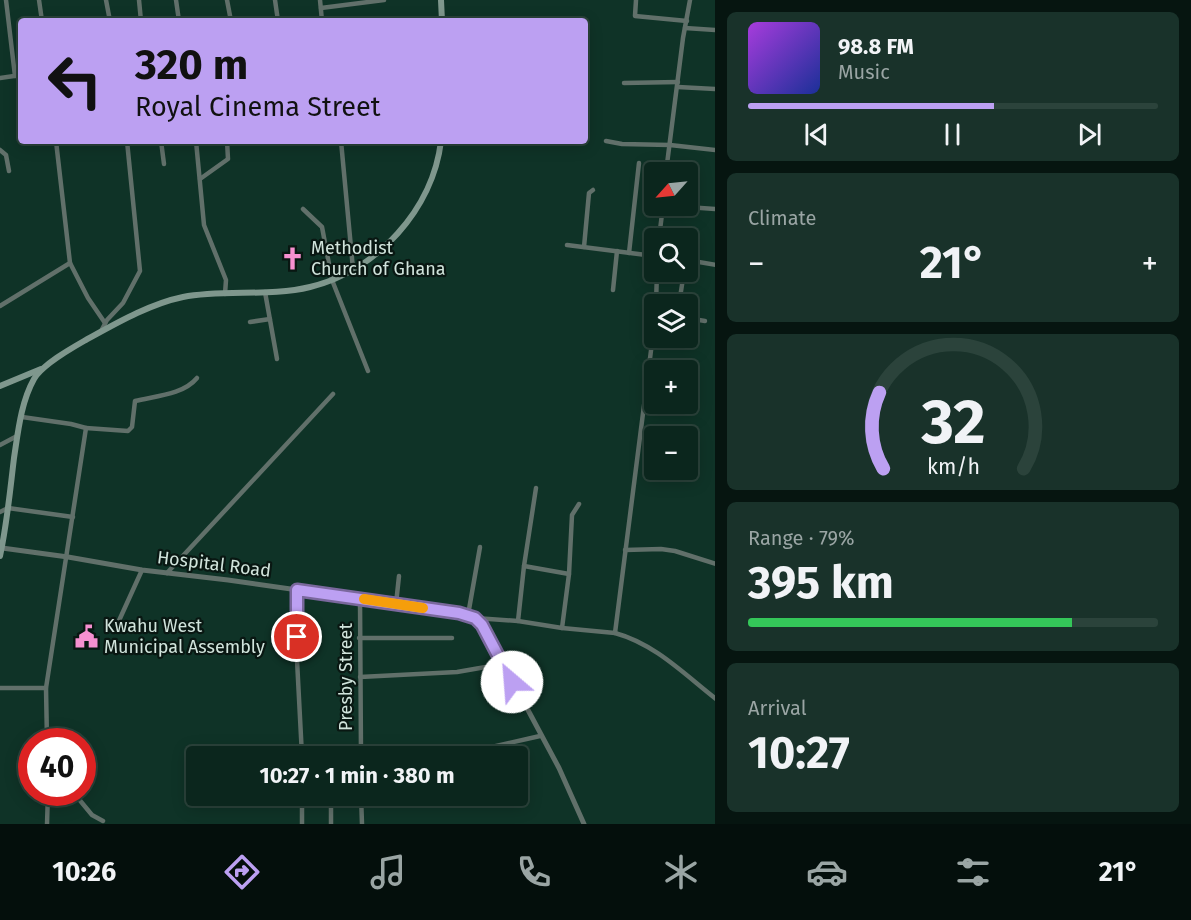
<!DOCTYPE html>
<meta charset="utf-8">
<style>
body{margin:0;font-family:"Fira Sans",sans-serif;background:#19322a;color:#f1f3f6;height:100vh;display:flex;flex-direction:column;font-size:22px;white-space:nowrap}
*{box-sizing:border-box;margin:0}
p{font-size:20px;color:#9aa5a4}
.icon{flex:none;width:33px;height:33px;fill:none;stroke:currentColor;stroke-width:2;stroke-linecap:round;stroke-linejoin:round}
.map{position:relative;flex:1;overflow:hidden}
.sheet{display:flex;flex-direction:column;gap:12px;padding:12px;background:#061510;width:476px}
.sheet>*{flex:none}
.top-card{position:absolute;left:18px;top:18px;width:570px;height:126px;border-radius:6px;box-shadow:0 3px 15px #0003,0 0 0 2px #2b433b;background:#bca0f2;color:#111;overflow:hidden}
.needle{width:39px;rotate:243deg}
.fabs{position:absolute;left:644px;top:162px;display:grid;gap:12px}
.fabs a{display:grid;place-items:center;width:54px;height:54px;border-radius:6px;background:#0b261d;box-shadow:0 3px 15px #0003,0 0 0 2px #2b433b;font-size:30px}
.speed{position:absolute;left:18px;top:728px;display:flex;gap:12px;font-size:30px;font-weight:700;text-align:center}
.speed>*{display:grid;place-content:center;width:78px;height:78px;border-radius:50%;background:#0b261d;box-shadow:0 3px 15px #0003,0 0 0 2px #2b433b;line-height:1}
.speed .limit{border:9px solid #d22;background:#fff;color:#111}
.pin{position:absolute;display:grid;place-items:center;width:51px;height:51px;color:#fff;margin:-26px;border:3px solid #fff;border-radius:50%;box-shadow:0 2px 6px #0007}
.me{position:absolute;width:66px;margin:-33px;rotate:333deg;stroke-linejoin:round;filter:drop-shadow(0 0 4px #0008)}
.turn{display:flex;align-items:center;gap:21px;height:126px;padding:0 18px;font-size:27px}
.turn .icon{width:78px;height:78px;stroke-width:2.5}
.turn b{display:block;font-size:42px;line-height:51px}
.big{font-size:45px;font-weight:700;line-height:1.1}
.sheet .card{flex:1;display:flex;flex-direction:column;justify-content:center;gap:9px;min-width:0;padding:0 21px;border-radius:9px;background:#19322a}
.sheet .dial{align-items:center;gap:0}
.dial svg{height:156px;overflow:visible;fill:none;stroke:#2b433b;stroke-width:7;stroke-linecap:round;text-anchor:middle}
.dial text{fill:#f1f3f6;stroke:none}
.song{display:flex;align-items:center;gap:18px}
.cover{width:72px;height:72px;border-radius:9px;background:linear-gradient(135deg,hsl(280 70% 55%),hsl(230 70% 35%))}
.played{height:6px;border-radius:3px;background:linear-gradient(90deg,#bca0f2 60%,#2b433b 60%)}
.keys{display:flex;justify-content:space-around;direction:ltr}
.heat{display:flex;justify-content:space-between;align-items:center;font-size:33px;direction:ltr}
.charge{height:9px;border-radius:4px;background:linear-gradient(90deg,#34c759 79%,#2b433b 0)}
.trip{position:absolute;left:186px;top:746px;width:342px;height:60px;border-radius:6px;background:#0b261d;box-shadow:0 3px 15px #0003,0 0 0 2px #2b433b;font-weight:700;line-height:60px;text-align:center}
.menu{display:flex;height:96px;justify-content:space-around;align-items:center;background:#040f0c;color:#9aa5a4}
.menu .icon{width:42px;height:42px}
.menu .active{color:#bca0f2}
.menu b{font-size:27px;color:#f1f3f6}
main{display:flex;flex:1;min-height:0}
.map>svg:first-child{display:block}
</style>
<main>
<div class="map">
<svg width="716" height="824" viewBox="0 0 716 824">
<rect width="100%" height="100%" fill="#0f3327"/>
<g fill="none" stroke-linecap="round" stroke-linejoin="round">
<g stroke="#61706a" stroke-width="4.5">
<path d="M 6,0 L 15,76"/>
<path d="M 39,0 L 42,21"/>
<path d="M 106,0 L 110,21"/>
<path d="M 139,0 L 141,21"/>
<path d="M 176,0 L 179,21"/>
<path d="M 227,0 L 231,21"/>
<path d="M 275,0 L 278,21"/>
<path d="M 320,0 L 322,21"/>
<path d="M 636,0 L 635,16 L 687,21"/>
<path d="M 321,8 L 384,0"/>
<path d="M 685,28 L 716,30"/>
<path d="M 0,78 L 21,75"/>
<path d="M 624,83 L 678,82"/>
<path d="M 678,87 L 716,89"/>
<path d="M 56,141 L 70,263 L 88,298 L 105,323"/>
<path d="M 161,141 L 164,164"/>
<path d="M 196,141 L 204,225 L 226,280 L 225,294"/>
<path d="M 341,141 L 353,269"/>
<path d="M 606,141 L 622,144 L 670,145 L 716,150"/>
<path d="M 0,150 L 6,155 L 9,171"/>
<path d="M 666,172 L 683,38 L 690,0"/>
<path d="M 200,179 L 228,159 L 227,141"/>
<path d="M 673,206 L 716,209"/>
<path d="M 303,209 L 322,227 L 332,280 L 368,371"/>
<path d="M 659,238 L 663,206"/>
<path d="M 567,245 L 654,256"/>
<path d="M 584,247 L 589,193 L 593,190"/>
<path d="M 629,253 L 639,163"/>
<path d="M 687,260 L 716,265"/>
<path d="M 613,290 L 617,251"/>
<path d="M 265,292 L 277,359"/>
<path d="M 656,304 L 657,272"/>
<path d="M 679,304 L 684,272"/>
<path d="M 0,306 L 70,263"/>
<path d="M 687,318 L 705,321"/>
<path d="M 250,322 L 270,319"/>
<path d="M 101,331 L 107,320 L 123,303 L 140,271 L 127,141"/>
<path d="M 22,417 L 71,424 L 86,428 L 46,688 L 47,741"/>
<path d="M 86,428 L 128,431 L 132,427 L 135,401 C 155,396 183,395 197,378"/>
<path d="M 0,445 L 17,436"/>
<path d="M 0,512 L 8,508 L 73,517"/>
<path d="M 625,550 L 661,549 L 675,551 L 716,564"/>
<path d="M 524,566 L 569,574"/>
<path d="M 167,573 L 333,394"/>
<path d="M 297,590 L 297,660 L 302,756"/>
<path d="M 360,599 L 361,756"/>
<path d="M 396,604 L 399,576"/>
<path d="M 468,615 L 480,547"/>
<path d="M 475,618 L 518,621 L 562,628 L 615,633 L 654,327"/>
<path d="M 518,621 L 524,566 L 536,488"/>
<path d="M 117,625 L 142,570"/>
<path d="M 562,628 L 569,574 L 572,515 L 579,504"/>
<path d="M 615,633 C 655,644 684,674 716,699"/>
<path d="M 359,638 L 452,638"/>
<path d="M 360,677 L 457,672 L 503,664"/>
<path d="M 0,688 L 46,688"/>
<path d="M 452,756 L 540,736"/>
<path d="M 73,792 L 92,815 L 103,821"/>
<path d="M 331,795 L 331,824"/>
<path d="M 361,795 L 362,824"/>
<path d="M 47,824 L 48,792"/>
<path d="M 302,824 L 302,795"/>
</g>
<path stroke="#61706a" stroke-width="5" d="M 2,548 L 68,557 L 142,570 L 228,580 L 459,613 C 476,617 481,624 490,639 L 559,768 L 584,824"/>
<g stroke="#7f978d" stroke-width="6">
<path d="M 441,0 L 442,21"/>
<path d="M 0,386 L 41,369"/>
<path d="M 0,556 C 7,524 10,491 14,458 C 18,432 21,402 34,379 C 42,365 70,349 84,341 C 115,324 149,304 183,297 C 223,289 270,297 310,287 C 377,271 433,209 441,141"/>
</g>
</g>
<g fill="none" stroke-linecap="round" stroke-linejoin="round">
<defs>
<path id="route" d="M 297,637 L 297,590 L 459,613 L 475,618 L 482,625 L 512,682"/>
</defs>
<use href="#route" stroke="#7a689d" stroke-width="15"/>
<use href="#route" stroke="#bca0f2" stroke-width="10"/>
<path stroke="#f59e0b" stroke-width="10" d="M 364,599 L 423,608"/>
</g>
<defs>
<symbol id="church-bare" viewBox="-9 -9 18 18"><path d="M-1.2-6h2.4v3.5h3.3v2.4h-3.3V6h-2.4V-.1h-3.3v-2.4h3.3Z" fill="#f690d0" stroke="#091712" stroke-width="2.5" paint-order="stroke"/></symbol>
<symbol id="civic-bare" viewBox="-9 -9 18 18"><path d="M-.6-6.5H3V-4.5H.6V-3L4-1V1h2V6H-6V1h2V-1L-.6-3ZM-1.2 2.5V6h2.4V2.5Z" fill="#f690d0" stroke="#091712" stroke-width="2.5" paint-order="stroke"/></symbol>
</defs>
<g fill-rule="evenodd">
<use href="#church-bare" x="276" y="242" width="33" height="33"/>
<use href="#civic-bare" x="70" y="620" width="33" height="33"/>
</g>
<g text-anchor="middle" stroke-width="4.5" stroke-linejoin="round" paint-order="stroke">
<g font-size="18" fill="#d1e4dc" stroke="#091712" text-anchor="start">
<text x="311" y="254">Methodist<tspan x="311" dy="21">Church of Ghana</tspan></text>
<text x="104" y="632">Kwahu West<tspan x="104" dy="21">Municipal Assembly</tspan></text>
</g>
<g font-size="18" fill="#d1e4dc" stroke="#091712">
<text transform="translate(214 564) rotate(7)" y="6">Hospital Road</text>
<text transform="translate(346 677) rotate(-90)" y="6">Presby Street</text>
</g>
</g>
</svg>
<div class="fabs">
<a><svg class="needle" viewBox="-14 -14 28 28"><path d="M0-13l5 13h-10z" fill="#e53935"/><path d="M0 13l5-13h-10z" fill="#9aa5a4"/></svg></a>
<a><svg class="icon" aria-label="search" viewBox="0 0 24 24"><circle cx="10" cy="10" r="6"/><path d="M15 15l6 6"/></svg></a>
<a><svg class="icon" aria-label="layers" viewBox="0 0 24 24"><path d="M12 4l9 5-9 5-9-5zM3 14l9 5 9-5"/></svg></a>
<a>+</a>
<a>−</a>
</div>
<div class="speed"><div class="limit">40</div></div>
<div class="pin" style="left:297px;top:637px;background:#d93025"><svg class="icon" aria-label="arrive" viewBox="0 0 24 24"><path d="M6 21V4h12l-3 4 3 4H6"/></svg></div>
<svg class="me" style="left:512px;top:682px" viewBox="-20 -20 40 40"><circle r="19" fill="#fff"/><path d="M0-13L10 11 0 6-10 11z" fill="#bca0f2"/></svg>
<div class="trip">10:27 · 1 min · 380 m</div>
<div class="top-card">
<div class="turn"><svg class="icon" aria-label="left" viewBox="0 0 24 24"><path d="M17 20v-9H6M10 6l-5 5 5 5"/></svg><div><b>320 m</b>Royal Cinema Street</div></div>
</div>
</div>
<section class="sheet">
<div class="card">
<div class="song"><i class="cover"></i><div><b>98.8 FM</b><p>Music</p></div></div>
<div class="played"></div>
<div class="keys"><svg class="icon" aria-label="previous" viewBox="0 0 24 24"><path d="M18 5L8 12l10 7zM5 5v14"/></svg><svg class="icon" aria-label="pause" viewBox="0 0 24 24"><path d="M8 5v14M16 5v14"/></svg><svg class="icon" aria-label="next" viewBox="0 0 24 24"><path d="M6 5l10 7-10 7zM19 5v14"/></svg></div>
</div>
<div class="card"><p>Climate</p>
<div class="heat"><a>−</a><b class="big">21°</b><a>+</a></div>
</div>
<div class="card dial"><svg viewBox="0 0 100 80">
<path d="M14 69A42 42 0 1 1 86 69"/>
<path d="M14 69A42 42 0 0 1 12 30" stroke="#bca0f2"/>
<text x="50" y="56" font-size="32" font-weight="700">32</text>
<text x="50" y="72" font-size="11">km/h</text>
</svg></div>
<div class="card"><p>Range · 79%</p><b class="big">395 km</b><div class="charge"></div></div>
<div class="card"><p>Arrival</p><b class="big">10:27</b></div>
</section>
</main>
<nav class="menu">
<b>10:26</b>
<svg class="icon active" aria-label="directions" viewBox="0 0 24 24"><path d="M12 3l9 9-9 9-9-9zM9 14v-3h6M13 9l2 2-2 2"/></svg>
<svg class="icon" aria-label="music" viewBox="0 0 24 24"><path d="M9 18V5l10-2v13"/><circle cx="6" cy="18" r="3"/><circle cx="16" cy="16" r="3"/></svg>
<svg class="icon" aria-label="phone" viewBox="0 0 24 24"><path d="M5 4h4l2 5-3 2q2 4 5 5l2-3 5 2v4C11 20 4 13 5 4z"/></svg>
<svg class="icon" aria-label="climate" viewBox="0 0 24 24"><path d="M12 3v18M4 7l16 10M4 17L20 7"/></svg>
<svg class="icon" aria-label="car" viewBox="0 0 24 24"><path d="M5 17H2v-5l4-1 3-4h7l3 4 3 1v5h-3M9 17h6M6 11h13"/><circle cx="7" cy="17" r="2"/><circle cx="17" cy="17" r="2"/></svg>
<svg class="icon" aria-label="filters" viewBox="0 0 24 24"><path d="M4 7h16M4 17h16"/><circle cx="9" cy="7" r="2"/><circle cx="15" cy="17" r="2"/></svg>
<b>21°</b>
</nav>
